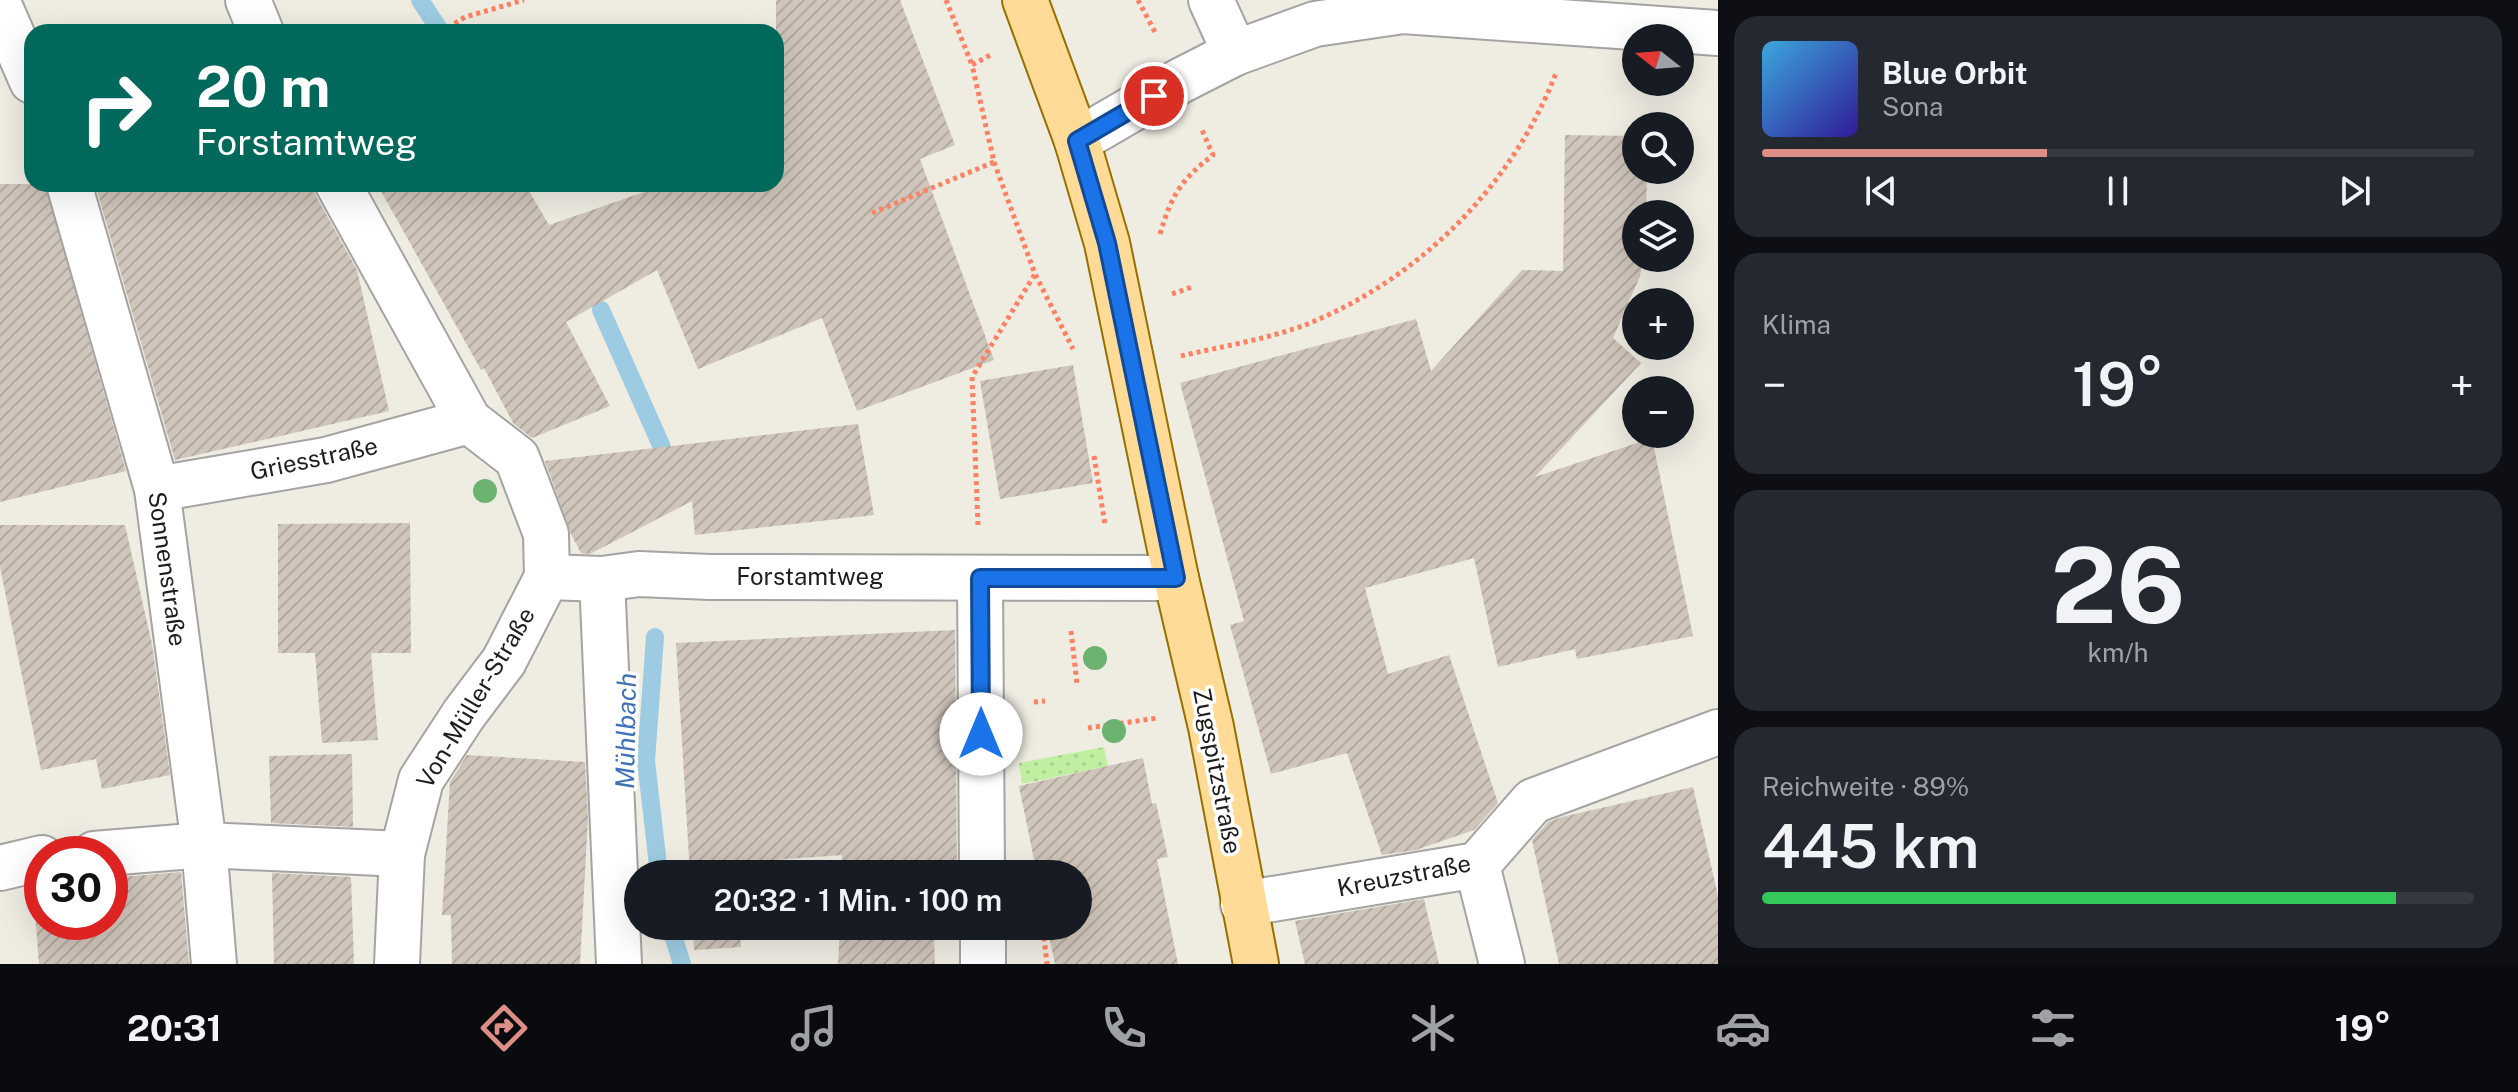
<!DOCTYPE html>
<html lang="de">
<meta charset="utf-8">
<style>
body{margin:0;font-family:"Public Sans",sans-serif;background:#242831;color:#f1f3f6;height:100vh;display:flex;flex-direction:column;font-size:30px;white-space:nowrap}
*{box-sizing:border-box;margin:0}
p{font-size:26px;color:#9ea1a6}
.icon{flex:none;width:44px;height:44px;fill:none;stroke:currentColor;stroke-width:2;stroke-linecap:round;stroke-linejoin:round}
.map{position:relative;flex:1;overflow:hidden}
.sheet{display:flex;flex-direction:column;gap:16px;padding:16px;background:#0d0f14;width:800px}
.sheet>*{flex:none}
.top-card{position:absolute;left:24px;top:24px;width:760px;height:168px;border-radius:24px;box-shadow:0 8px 32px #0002;background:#00695c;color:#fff;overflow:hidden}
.needle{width:52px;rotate:287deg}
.controls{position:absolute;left:1622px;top:24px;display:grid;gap:16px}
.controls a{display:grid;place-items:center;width:72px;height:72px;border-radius:50%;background:#171b24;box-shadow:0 8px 32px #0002;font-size:40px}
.speed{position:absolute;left:24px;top:836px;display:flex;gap:16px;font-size:40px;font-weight:700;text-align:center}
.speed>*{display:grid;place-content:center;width:104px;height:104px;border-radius:50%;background:#171b24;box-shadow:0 8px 32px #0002;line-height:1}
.speed .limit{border:12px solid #d22;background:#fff;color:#111}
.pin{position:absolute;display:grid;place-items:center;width:68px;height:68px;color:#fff;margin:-34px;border:4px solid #fff;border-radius:50%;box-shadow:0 2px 8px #0007}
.me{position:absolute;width:88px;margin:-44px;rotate:0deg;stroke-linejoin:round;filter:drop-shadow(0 0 6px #0008)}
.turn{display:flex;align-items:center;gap:28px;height:168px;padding:0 40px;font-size:36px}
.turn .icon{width:104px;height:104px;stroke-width:2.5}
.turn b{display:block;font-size:56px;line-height:68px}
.big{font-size:60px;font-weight:600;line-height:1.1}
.sheet .card{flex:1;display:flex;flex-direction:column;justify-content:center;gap:12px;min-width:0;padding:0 28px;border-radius:24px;background:#242831}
.sheet .dial{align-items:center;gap:0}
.dial b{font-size:104px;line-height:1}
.song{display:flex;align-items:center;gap:24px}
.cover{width:96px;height:96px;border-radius:12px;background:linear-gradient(135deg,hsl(200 70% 55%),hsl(250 70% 35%))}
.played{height:8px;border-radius:4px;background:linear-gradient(90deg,#df8d87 40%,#363941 40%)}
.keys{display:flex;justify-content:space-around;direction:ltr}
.heat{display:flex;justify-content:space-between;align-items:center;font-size:44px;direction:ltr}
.charge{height:12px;border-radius:6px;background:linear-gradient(90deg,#34c759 89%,#363941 0)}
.trip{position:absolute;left:624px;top:860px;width:468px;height:80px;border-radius:40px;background:#171b24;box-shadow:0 8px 32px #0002;font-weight:600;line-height:80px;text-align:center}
.menu{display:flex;height:128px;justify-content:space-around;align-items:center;background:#090b0e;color:#9ea1a6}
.menu .icon{width:56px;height:56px}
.menu .current{color:#df8d87}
.menu b{font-size:36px;color:#f1f3f6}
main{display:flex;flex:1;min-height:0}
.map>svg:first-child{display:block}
</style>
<main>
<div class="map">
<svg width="1718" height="964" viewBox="0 0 1718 964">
<defs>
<pattern id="grass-dots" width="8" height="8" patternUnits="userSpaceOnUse" patternTransform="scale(2)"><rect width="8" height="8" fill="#c1efa2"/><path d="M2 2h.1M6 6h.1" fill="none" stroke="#a5cc8b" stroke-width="1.8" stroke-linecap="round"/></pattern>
<pattern id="building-hatch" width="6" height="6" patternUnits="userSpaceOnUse" patternTransform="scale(2)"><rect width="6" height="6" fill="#d0c5ba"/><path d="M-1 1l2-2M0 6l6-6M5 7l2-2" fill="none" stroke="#b2a99f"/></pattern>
</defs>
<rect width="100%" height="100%" fill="#efece2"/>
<path fill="url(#grass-dots)" d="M 1104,747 L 1108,766 L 1022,784 L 1019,763 Z"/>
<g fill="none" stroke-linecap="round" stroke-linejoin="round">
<g stroke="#9dcce2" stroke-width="18">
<path d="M 420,0 L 441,32"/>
<path d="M 601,310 L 661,445 L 668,469"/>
<path d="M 655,637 L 646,761 L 659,874"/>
<path d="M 670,926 L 682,964"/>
</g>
</g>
<g fill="url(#building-hatch)">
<path d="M 776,0 L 900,0 L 955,145 L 920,159 L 994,360 L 857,411 L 822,318 L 698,369 L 657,270 L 566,322 L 610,406 L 532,438 L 513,423 L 484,368 L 481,370 L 377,184 L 525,184 L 549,225 L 667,184 L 776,184 Z"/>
<path d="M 1565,135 L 1636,136 L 1636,170 L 1647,170 L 1646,214 L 1636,214 L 1636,258 L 1643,258 L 1640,276 L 1613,338 L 1641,363 L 1535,477 L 1652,438 L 1693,636 L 1577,659 L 1575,649 L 1498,667 L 1474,558 L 1365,588 L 1388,674 L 1449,655 L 1498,803 L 1474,830 L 1416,850 L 1382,855 L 1347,753 L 1271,774 L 1230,625 L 1244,621 L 1180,383 L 1416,319 L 1431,371 L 1522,270 L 1563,271 Z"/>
<path d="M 0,184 L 45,184 L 126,471 L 0,502 Z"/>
<path d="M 95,184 L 313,184 L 316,196 L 357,270 L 389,411 L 175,460 Z"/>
<path d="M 1073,365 L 1093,483 L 1000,499 L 980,381 Z"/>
<path d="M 858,424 L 874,515 L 695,535 L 692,501 L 590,554 L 581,553 L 571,534 L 545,461 Z"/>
<path d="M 410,523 L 411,653 L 371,653 L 378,740 L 322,743 L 315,653 L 278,653 L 278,524 Z"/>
<path d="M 0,525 L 125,525 L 152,644 L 170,775 L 102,789 L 96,759 L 41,770 L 0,567 Z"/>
<path d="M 955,630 L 957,874 L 841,874 L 842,855 L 736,863 L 736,874 L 690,874 L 676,643 Z"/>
<path d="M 352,754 L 353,827 L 271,823 L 269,756 Z"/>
<path d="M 467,755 L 585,762 L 588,819 L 580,964 L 452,964 L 451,915 L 442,915 L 450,782 Z"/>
<path d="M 1143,758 L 1152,804 L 1156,803 L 1168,857 L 1157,859 L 1178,964 L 1055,964 L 1047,926 L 1078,926 L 1078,874 L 1037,874 L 1019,786 Z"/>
<path d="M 1693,787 L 1718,896 L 1718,964 L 1559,964 L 1532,840 L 1548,822 L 1562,817 Z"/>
<path d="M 181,872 L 189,964 L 39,964 L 33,886 L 42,884 L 42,922 L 110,922 L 110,878 Z"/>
<path d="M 272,873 L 351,877 L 354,964 L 274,964 Z"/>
<path d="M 1424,899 L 1439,964 L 1305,964 L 1295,921 Z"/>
<path d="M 693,926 L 740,926 L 741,947 L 694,950 Z"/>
<path d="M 840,926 L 958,926 L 958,939 L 934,938 L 935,964 L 838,964 Z"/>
</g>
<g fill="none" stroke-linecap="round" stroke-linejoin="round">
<defs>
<g id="minor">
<path d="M 248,0 L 261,32"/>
<path d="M 1211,0 L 1235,53"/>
<path d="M 0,7 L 32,81"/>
<path d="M 1077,141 L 1180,81 L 1235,53 L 1315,24 L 1403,11 L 1718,33"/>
<path d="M 69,184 L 157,489 L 204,845 L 214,964"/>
<path d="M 338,184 L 469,421 L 517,458 L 546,534 L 547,577 L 504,661 L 464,714 L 421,780 L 402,854 L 397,964"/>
<path d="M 157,489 L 326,460 L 469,421"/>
<path d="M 547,577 L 602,579 L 639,574 L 710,577 L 1176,578"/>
<path d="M 980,578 L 982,874"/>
<path d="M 602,579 L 619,964"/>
<path d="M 94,854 L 204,845 L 402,854"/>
<path d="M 1477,865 L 1502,964"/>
<path d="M 0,868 L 42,858"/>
<path d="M 1243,904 L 1477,865 L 1533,801 L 1718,732"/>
<path d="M 983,926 L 983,964"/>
</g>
<path id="major" d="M 1025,0 L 1077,141 L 1107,243 L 1176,578 L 1211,727 L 1256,964"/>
</defs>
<use href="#minor" stroke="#a4a4a4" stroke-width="48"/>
<use href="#major" stroke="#967100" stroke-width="48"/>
<g stroke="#ff8063" stroke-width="5" stroke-dasharray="4 4" stroke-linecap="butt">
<path d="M 946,0 L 972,65"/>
<path d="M 1138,0 L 1156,34"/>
<path d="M 441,32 L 465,17 L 524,0"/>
<path d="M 994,162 L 1035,274 L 1073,349"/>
<path d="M 872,213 L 994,162 L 972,65 L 992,54"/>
<path d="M 1160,234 C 1172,194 1181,180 1213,155 L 1202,130"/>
<path d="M 1172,294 L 1192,287"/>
<path d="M 1181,356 C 1219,347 1268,339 1305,325 C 1418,280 1512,187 1556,73"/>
<path d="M 1094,456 L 1105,525"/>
<path d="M 978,525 L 972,377 L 1035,274"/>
<path d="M 1071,631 L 1077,684"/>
<path d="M 1034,702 L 1045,701"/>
<path d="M 1088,728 L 1158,718"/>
<path d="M 1036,935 L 1044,938 L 1047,964"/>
</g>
<use href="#minor" stroke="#fff" stroke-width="44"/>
<use href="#major" stroke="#ffdb97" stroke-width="44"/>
</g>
<g fill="#6cb372">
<circle cx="485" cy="491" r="12"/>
<circle cx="1095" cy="658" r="12"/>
<circle cx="1114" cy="731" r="12"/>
</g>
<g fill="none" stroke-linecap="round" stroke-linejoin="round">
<defs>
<path id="route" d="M 981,734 L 980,578 L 1176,578 L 1107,243 L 1077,141 L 1154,96"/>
</defs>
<use href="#route" stroke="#114b97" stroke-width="20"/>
<use href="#route" stroke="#1a73e8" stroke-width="14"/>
</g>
<g text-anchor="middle" stroke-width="7" stroke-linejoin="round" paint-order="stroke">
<g font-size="24" fill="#1d1d1d" stroke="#fff">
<text transform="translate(314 459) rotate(-12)" y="8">Griesstraße</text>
<text transform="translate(167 569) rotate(82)" y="8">Sonnenstraße</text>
<text x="810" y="585">Forstamtweg</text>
<text transform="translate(476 698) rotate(-59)" y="8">Von-Müller-Straße</text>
<text transform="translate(1217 771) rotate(79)" y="8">Zugspitzstraße</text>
<text transform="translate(1404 876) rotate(-11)" y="8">Kreuzstraße</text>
</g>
<g font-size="26" font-style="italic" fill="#4071b6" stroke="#fff">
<text transform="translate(626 731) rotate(-89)" y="9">Mühlbach</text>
</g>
</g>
</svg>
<div class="controls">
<a><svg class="needle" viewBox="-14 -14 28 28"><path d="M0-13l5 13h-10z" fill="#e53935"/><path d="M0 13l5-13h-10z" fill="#9ea1a6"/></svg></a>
<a><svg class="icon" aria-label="search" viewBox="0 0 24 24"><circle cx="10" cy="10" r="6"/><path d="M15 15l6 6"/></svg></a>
<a><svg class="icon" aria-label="layers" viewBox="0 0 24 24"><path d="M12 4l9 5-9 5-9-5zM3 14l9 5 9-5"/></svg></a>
<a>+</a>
<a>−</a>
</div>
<div class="speed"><div class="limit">30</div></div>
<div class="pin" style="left:1154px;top:96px;background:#d93025"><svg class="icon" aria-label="arrive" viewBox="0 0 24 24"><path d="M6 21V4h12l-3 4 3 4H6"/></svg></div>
<svg class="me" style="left:981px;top:734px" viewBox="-20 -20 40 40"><circle r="19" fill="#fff"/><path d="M0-13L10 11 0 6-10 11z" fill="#1a73e8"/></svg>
<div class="trip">20:32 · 1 Min. · 100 m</div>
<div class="top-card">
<div class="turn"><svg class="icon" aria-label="right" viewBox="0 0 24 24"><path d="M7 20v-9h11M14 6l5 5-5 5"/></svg><div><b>20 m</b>Forstamtweg</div></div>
</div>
</div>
<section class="sheet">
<div class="card">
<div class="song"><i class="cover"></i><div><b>Blue Orbit</b><p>Sona</p></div></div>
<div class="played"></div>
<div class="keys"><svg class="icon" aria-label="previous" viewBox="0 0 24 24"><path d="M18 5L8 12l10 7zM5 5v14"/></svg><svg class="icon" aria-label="pause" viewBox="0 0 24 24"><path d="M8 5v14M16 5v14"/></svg><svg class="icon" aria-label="next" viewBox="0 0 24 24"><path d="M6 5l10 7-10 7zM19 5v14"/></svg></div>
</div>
<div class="card"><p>Klima</p>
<div class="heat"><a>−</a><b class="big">19°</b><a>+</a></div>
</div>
<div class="card dial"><b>26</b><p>km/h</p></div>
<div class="card"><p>Reichweite · 89%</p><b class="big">445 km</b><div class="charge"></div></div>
</section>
</main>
<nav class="menu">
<b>20:31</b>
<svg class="icon current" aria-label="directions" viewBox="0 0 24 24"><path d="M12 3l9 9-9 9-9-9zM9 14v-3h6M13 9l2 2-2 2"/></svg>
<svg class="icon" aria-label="music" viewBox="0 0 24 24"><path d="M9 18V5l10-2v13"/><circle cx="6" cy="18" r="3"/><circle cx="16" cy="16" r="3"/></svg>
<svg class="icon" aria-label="phone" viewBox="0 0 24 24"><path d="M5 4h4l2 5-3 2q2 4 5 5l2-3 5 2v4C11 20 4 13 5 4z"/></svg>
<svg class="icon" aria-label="climate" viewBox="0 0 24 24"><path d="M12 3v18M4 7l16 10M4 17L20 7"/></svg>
<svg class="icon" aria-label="car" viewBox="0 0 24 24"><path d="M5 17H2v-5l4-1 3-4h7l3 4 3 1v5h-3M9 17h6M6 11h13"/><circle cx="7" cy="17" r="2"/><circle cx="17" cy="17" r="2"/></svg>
<svg class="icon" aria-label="filters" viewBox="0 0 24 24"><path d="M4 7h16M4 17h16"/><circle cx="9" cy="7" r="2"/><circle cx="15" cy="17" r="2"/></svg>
<b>19°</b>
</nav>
